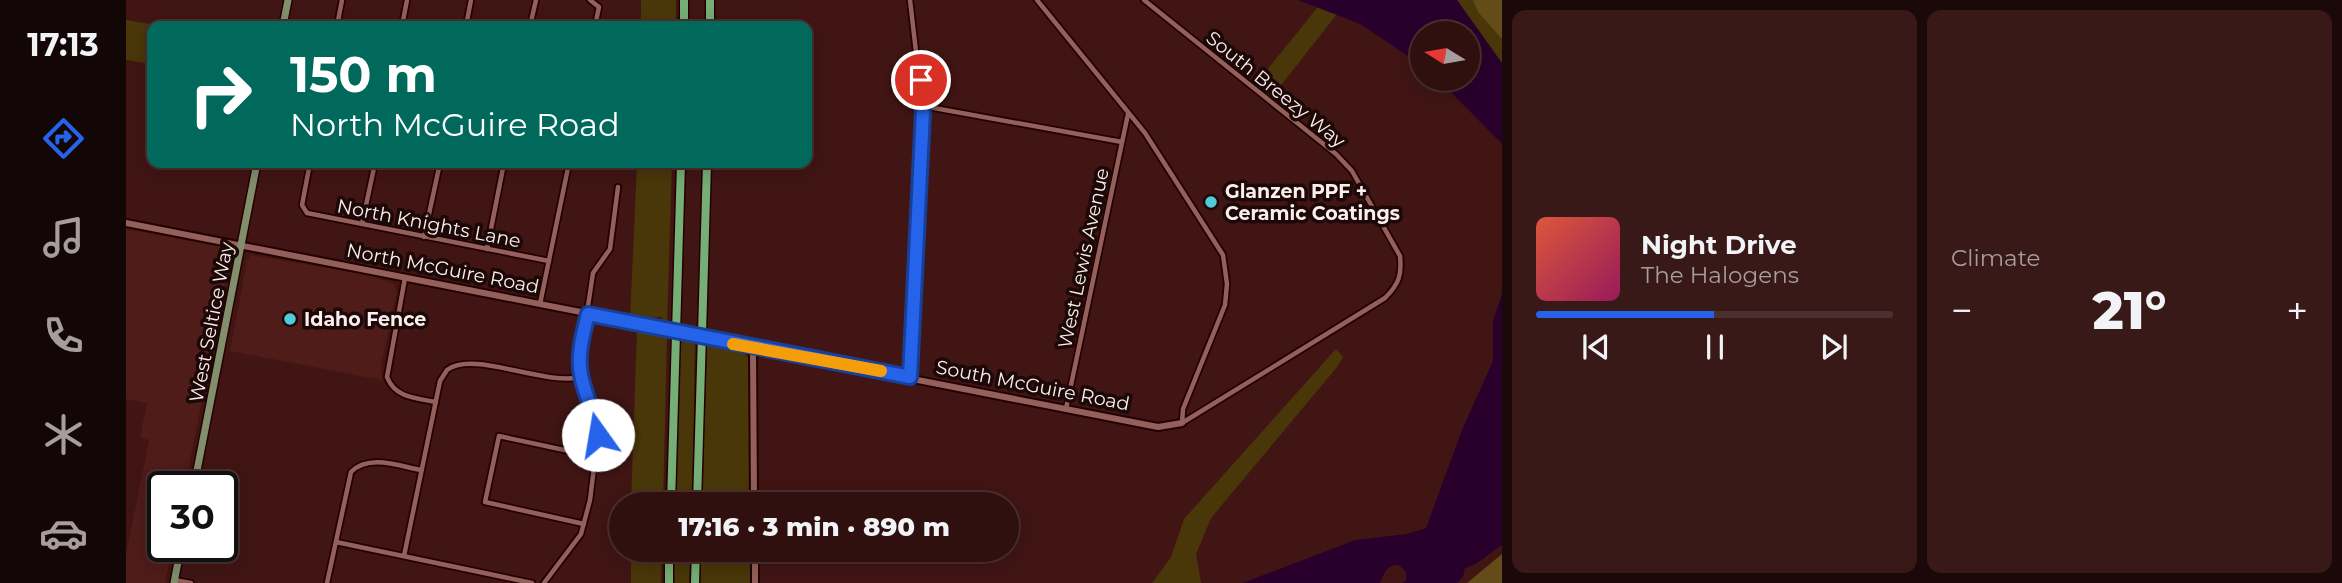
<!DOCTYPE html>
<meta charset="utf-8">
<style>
body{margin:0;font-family:Montserrat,sans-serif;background:#381918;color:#f1f3f6;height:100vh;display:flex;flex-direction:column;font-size:26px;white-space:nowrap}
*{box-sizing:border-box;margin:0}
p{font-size:23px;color:#a89d9e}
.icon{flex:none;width:38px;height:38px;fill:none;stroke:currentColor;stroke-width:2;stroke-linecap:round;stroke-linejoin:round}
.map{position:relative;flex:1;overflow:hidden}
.sheet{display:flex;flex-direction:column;gap:10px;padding:10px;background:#1a0908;width:840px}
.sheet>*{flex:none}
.guide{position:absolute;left:21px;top:21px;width:665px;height:147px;border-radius:14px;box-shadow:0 4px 18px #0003,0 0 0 2px #4b302f;background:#00695c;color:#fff;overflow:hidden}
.needle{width:46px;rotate:281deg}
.fabs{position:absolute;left:1284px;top:21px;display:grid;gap:14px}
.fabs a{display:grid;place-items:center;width:70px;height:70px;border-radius:50%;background:#30100f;box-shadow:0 4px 18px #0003,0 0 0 2px #4b302f;font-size:35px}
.speed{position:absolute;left:21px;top:471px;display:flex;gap:14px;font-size:35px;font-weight:700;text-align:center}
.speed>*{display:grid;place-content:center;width:91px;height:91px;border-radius:50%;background:#30100f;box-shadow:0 4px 18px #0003,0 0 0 2px #4b302f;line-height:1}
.speed .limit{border:4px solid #111;border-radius:10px;background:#fff;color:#111}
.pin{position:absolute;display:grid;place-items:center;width:60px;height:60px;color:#fff;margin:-30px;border:4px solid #fff;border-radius:50%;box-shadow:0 2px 7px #0007}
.me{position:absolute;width:77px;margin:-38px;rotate:347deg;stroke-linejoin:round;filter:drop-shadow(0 0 5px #0008)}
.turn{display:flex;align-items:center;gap:24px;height:147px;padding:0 28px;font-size:32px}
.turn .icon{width:91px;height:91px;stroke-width:2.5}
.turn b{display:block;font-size:49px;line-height:60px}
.big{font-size:52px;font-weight:800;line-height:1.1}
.sheet .card{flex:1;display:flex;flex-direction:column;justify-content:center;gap:10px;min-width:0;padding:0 24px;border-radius:14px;background:#381918}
.song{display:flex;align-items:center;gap:21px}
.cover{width:84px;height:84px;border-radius:10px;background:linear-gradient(135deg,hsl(10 70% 55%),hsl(330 70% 35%))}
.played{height:7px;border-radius:4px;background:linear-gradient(90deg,#2563eb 50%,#4b302f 50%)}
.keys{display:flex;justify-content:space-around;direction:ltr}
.heat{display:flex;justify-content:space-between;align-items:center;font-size:38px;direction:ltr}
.sheet .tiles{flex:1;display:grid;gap:10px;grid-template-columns:repeat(2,1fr)}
.trip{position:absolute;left:483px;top:492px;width:410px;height:70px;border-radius:35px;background:#30100f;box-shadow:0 4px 18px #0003,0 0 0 2px #4b302f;font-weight:800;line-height:70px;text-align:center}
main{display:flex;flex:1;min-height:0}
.tabs{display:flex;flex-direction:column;width:126px;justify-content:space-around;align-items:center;background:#130606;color:#a89d9e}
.tabs .icon{width:49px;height:49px}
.tabs .on{color:#2563eb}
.tabs b{font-size:32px;color:#f1f3f6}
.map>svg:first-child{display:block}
</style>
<main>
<nav class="tabs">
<b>17:13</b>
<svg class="icon on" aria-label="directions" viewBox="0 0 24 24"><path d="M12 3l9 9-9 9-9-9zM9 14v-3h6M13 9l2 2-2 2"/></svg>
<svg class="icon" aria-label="music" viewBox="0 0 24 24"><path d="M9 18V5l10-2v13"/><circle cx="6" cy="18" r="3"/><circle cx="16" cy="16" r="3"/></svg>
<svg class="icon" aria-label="phone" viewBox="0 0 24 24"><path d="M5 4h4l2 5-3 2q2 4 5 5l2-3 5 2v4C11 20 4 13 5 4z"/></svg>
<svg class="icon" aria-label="climate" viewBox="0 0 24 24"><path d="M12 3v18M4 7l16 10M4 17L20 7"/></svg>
<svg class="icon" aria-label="car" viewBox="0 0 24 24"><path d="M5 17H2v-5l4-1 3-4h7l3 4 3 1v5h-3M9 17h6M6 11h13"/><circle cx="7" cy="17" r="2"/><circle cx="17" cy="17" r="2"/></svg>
</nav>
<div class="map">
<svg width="1376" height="583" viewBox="0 0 1376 583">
<rect width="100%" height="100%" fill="#401514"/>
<g fill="#4f1c1a">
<path d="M 0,229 L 96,247 L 105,254 L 59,486 L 37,486 L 37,546 L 47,546 L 39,583 L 0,583 L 0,554 L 23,440 L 14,438 L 21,403 L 0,399 Z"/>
<path d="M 125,255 L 243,275 L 268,284 L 271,291 L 255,366 L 256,380 L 104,351 L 121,261 Z"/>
</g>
<g fill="#4a3709">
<rect x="515" y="0" width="35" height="26"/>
<path d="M 1331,0 L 1376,0 L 1376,63 L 1369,56 Z"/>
<path d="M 1195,3 L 1215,9 L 1145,98 L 1129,85 Z"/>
<path d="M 0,20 L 36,26 L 26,26 L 26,64 L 0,60 Z"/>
<path d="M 511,163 L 546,163 L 541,324 L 535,323 L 536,317 L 504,319 Z"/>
<path d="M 511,330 L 541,335 L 537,504 L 505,504 Z"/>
<path d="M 553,339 L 569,343 L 566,504 L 547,504 Z"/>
<path d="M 581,345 L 616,352 L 624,359 L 624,504 L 576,504 Z"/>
<path d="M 1210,349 L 1217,357 L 1211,367 L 1085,518 L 1070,554 L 1075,583 L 1026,583 L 1045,557 L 1058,519 Z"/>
<path d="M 505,550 L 536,550 L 535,583 L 505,583 Z"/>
<path d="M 546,550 L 564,550 L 563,583 L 546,583 Z"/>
<path d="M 575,550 L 625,550 L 625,583 L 574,583 Z"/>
</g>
<g fill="#634c18">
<path d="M 1347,0 L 1376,0 L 1376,39 L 1352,12 Z"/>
<path d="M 1376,554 L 1376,583 L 1341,583 Z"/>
</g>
<g fill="#29002c">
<path d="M 1172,0 L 1331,0 L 1376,63 L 1376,144 L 1312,79 L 1342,79 L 1342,33 L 1297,33 L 1297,66 L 1234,24 Z"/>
<path d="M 1376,294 L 1376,545 C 1363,553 1353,565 1339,568 L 1337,577 L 1331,583 L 1276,583 L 1280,581 L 1280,572 L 1273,565 C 1260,565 1259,572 1254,583 L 1117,583 L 1229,540 L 1281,534 L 1300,528 L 1336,430 L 1367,361 L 1367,321 Z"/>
</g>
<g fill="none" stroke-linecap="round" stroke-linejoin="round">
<defs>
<g id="street">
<path d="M 464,0 L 473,7 L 469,26"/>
<path d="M 911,0 L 1019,133 L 1097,255 L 1101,284 L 1099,305 L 1057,409 L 1056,423 L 1259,298 C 1273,284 1276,275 1274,256 L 1226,171 L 1210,154 L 1018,0"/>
<path d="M 211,26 L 216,0"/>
<path d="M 276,26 L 281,0"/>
<path d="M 340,26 L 345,0"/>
<path d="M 404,26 L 410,0"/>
<path d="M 797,106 L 996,142"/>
<path d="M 184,163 L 176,205 L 181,213 L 423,261"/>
<path d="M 236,224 L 249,163"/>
<path d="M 298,237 L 314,163"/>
<path d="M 361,249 L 378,163"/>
<path d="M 279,278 L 261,377 C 269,398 290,398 310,402"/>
<path d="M 414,304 L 443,163"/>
<path d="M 784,377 L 797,112 L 784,0"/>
<path d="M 940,409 L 1002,114"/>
<path d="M 458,524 L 359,502 L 373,436 L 471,457"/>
<path d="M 210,542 L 406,583"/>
<path d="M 278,556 L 314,381 L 321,370 C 347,350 418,386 455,377"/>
<path d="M 48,580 L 65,583"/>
<path d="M 201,583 L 225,472 C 243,454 273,466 295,470"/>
<path d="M 418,583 L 455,534 L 464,500 L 472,435 L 466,406 L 455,377 L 454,359 L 467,273 L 484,249 L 492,187"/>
</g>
<g id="secondary">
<path d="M 0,223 L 516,324"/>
<path d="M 608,344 L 1032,427 L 1056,423"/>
<path d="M 627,348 L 628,504"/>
<path d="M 629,550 L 629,583"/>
</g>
<g id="primary">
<path d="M 157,26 L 162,0"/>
<path d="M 68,486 L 131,163"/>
<path d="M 48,583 L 55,546"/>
</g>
<g id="highway">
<path d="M 558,26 L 558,0"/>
<path d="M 584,26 L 584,0"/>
<path d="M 545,504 L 555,163"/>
<path d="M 571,504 L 581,163"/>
<path d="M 543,583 L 543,550"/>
<path d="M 569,583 L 570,550"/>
</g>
</defs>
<use href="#street" stroke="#250001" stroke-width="8"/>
<use href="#secondary" stroke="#250001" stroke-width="10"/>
<use href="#primary" stroke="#250001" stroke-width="10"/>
<use href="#highway" stroke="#250001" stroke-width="11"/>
<use href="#street" stroke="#93605c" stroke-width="4.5"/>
<use href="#secondary" stroke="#93605c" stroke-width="6"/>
<use href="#primary" stroke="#828f6c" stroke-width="7"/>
<use href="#highway" stroke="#76ae77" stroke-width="8"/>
<defs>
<path id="secondary-bridge" d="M 516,324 L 608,344"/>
</defs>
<use href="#secondary-bridge" stroke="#250001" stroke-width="10" stroke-linecap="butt"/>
<use href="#secondary-bridge" stroke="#93605c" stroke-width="6"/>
</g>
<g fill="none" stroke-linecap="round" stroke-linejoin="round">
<defs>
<path id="route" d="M 472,435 C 469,414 459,396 455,375 C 451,355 457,334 462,314 L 784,377 L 797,112 L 795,80"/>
</defs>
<use href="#route" stroke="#184099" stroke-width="18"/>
<use href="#route" stroke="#2563eb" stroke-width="12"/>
<path stroke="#f59e0b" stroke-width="12" d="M 607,344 L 755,371"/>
</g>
<g fill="#52cbd8" stroke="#1b0807" stroke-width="2.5">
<circle cx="1085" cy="202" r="7"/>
<circle cx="164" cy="319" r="7"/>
</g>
<g text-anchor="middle" stroke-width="7" stroke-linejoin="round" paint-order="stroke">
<g font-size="19" fill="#fbefee" stroke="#1b0807">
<text transform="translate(1150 89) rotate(39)" y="7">South Breezy Way</text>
<text transform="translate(303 223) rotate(11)" y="7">North Knights Lane</text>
<text transform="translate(957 258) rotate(-78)" y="7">West Lewis Avenue</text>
<text transform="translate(317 268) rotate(11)" y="7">North McGuire Road</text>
<text transform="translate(85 322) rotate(-79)" y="7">West Seltice Way</text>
<text transform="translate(907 385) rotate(11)" y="7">South McGuire Road</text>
</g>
<g font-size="19" font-weight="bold" fill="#fbefee" stroke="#1b0807" text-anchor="start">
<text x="1099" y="198">Glanzen PPF +<tspan x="1099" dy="22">Ceramic Coatings</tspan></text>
<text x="178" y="326">Idaho Fence</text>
</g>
</g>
</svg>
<div class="fabs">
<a><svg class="needle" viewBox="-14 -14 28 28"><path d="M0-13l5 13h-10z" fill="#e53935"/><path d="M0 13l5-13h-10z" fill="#a89d9e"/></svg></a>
</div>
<div class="speed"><div class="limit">30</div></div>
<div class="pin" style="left:795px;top:80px;background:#d93025"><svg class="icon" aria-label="arrive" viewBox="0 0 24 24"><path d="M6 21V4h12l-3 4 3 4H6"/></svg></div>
<svg class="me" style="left:472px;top:435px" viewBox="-20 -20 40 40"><circle r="19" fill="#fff"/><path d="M0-13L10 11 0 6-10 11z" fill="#2563eb"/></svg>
<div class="trip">17:16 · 3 min · 890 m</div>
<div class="guide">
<div class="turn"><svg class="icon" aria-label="right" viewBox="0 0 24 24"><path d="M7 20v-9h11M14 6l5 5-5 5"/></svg><div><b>150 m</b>North McGuire Road</div></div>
</div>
</div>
<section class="sheet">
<div class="tiles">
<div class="card">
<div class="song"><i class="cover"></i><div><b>Night Drive</b><p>The Halogens</p></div></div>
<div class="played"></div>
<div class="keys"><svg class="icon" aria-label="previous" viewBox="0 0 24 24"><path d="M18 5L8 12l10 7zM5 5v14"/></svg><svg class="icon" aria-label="pause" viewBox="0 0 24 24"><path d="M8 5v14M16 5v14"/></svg><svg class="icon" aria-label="next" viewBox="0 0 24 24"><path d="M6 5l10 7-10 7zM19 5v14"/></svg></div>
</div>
<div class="card"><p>Climate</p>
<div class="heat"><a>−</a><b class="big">21°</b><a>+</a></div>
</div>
</div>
</section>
</main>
